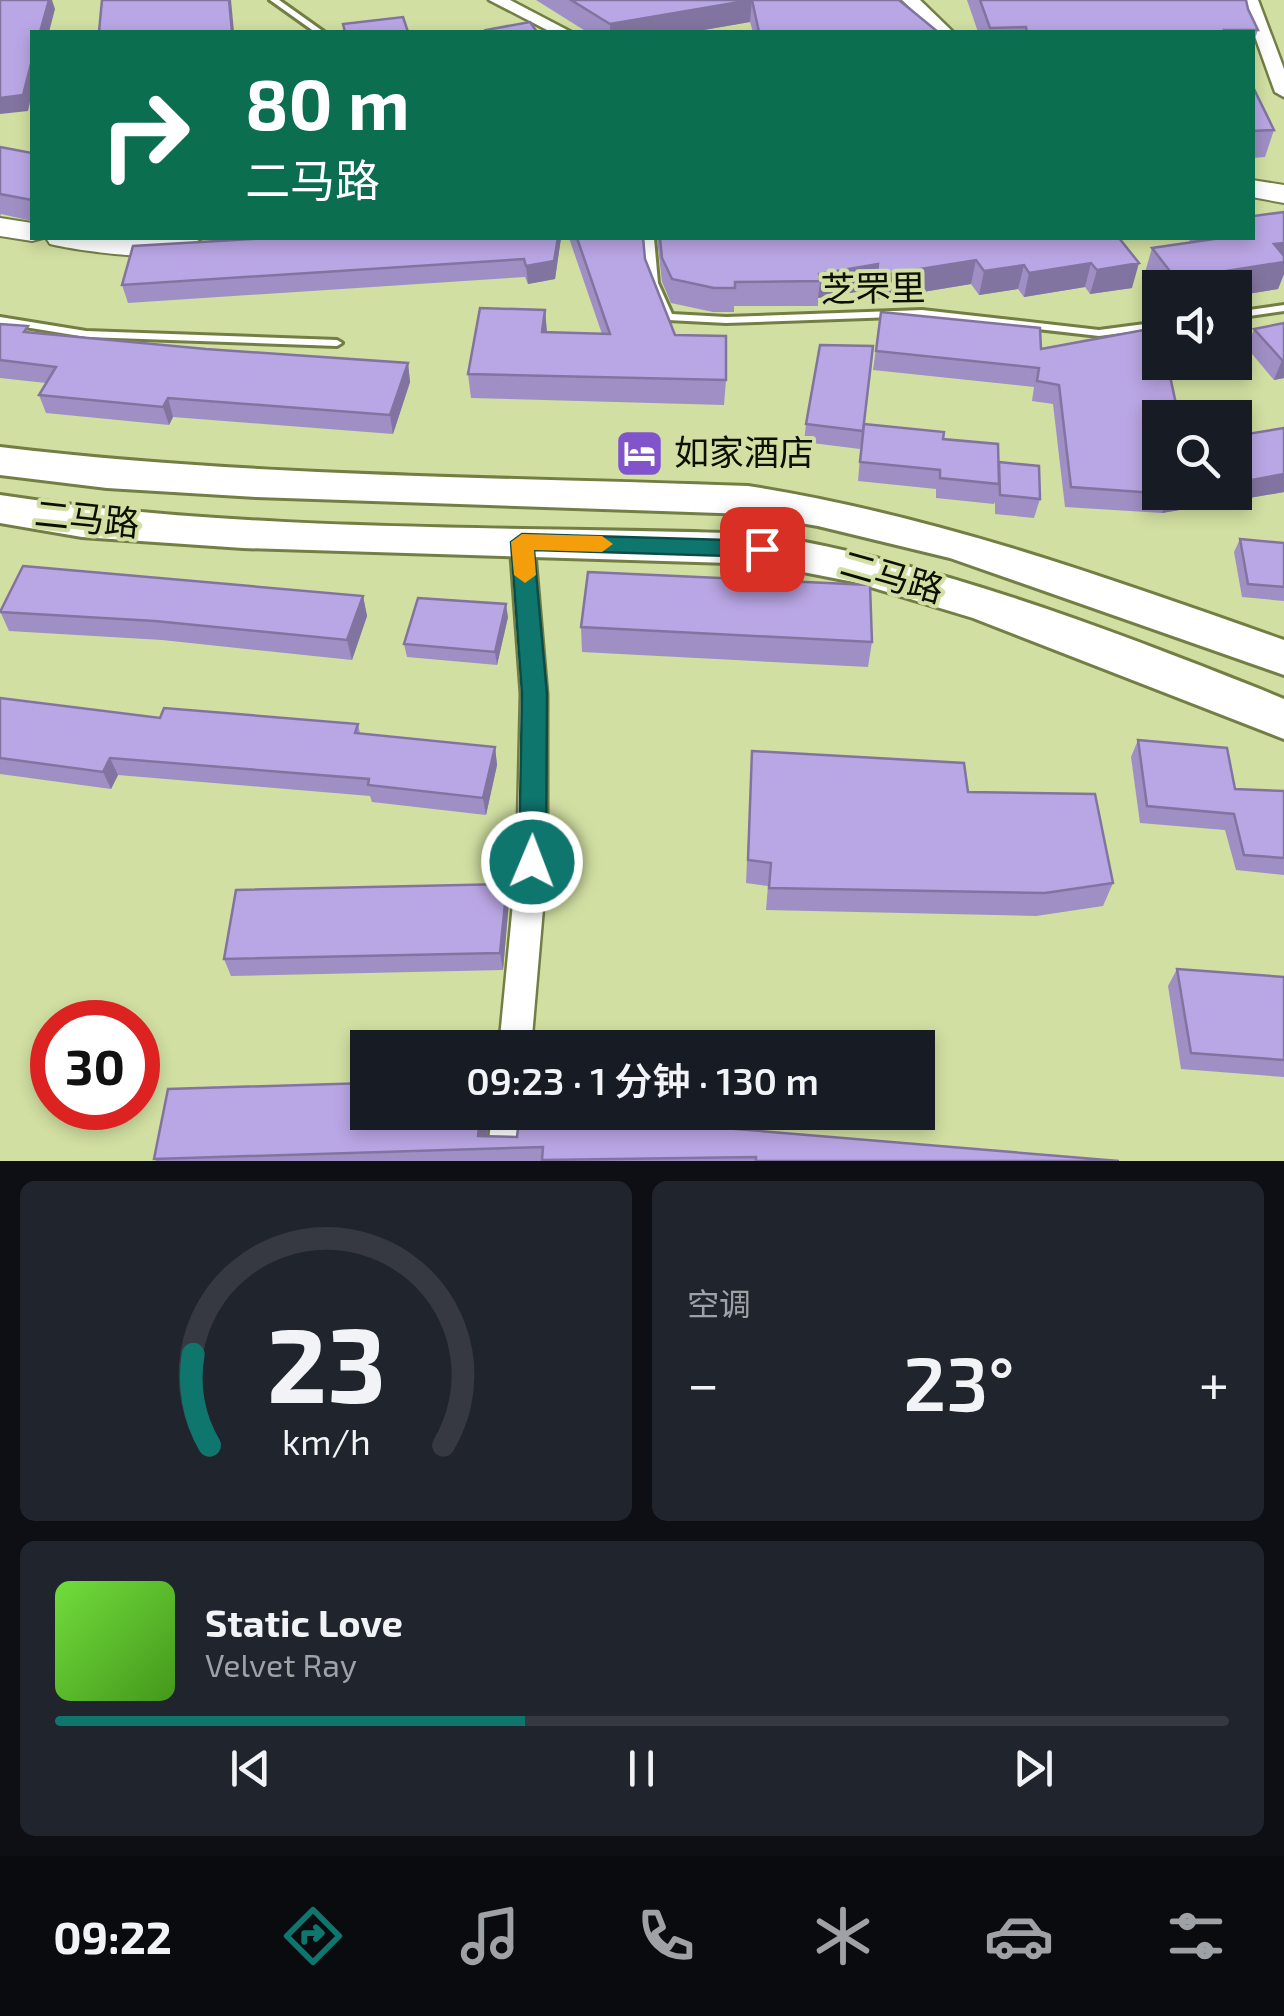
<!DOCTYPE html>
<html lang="zh">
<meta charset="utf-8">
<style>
body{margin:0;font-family:"Exo 2","Noto Sans SC",sans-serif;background:#20242c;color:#f1f3f6;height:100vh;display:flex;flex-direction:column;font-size:38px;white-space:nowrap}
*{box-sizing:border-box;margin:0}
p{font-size:32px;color:#9ea1a6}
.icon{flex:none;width:55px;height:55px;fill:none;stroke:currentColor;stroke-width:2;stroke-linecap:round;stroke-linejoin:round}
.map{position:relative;height:1161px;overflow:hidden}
.side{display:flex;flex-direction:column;gap:20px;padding:20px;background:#0d0f14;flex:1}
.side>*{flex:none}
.hud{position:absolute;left:30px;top:30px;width:1225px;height:210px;border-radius:0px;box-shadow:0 5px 15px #0003;background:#0b6e4f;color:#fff;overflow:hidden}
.controls{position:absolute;left:1142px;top:270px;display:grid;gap:20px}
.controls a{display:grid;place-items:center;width:110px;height:110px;border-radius:0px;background:#171b24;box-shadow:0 5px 15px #0003;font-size:50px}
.speed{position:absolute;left:30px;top:1000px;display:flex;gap:20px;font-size:50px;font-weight:700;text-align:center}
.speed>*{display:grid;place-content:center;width:130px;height:130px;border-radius:50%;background:#171b24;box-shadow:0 5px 15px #0003;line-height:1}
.speed .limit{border:15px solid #d22;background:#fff;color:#111}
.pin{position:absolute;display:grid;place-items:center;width:85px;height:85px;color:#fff;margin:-42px;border-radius:20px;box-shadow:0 5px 15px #0006}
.me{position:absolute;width:110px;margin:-55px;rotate:1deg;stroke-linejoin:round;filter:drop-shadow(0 0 8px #0008)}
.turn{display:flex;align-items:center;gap:35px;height:210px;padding:0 50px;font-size:45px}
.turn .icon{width:130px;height:130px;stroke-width:2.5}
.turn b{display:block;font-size:70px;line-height:85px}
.big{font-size:75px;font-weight:600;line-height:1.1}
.side .card{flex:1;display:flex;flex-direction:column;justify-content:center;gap:15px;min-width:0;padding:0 35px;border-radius:15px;background:#20242c}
.side .dial{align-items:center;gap:0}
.dial svg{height:260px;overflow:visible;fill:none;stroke:#363941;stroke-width:7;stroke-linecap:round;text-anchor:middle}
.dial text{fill:#f1f3f6;stroke:none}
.song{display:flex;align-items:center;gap:30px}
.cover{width:120px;height:120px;border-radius:15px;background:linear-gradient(135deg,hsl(100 70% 55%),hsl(100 70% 35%))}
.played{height:10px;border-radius:5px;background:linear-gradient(90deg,#0f766e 40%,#363941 40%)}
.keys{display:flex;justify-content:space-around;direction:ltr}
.heat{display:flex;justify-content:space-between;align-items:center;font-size:55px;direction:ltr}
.side .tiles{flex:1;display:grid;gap:20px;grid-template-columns:1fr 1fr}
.card:last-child{grid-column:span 2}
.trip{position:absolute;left:350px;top:1030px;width:585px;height:100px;border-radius:0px;background:#171b24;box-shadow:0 5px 15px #0003;font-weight:600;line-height:100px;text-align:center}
.dock{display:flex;height:160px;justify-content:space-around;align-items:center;background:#090b0e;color:#9ea1a6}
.dock .icon{width:70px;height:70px}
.dock .active{color:#0f766e}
.dock b{font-size:45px;color:#f1f3f6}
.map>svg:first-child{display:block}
</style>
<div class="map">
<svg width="1284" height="1161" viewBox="0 0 1284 1161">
<rect width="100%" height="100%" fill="#d1dfa2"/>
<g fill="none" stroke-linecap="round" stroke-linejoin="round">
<defs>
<g id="lane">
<path d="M 270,0 L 279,0 L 324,32 L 315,32 Z"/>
<path d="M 644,238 L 654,238 L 658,283 L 672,314 L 726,317 L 922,310 L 1099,330 L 1160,322 L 1160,328 L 1099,336 L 922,316 L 726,323 L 668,320 C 646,301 646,265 644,238 Z"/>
<path d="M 1284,305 L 1284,311 L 1235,318 L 1235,312 Z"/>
<path d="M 0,317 L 86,331 L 337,340 L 342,343 L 337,346 L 86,337 L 0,323 Z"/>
</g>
<g id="street">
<path d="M 489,0 L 510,0 L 571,32 L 551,32 Z"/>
<path d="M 902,0 L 920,0 L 953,32 L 936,32 Z"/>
<path d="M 1242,0 L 1258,0 L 1284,69 L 1284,97 L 1275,92 Z"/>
<path d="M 522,533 L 534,542 L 547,694 L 547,862 L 531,1048 L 499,1048 L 517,862 L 521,694 L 510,542 Z"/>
<path d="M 492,1112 L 525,1112 L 521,1161 L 487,1161 Z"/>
</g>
<g id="secondary">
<path d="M 1252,180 L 1284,185 L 1284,203 L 1252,197 Z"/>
<path d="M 0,218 L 32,223 L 32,238 L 43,238 L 32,241 L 0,236 Z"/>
<path d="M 46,238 L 194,238 L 207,246 C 192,267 77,251 50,244 Z"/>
</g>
<g id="primary">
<path d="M 0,447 C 248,477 499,477 748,486 C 934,515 1108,578 1284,640 L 1284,675 L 950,558 L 818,526 L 748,514 L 256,497 L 107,488 L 0,475 Z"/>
<path d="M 0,495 C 246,533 513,526 762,534 C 934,563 1099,625 1260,689 L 1284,699 L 1284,739 L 973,618 L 854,582 L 762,564 L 243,548 L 82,537 L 0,523 Z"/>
</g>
</defs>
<use href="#lane" stroke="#737e45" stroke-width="6"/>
<use href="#street" stroke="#737e45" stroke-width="5"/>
<use href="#secondary" stroke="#737e45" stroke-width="4"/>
<use href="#primary" stroke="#737e45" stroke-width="6"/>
<use href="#lane" fill="#fff" fill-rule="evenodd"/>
<use href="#street" fill="#fff" fill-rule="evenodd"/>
<use href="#secondary" fill="#fff" fill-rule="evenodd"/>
<use href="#primary" fill="#fff" fill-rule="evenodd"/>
</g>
<g fill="#9f8fc4">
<path d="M 536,0 L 899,0 L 938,32 L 753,32 L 750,22 L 692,32 L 587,32 Z"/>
<path d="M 967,0 L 1246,0 L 1248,9 L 1258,30 L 1252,47 L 1252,32 L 978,32 Z"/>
<path d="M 1252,85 L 1274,130 L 1265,157 L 1252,158 Z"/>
<path d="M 0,147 L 32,153 L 32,221 L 1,214 L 0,217 Z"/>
<path d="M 1284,212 L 1284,274 L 1278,289 L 1235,296 L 1235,288 L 1160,288 L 1160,298 L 1144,276 L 1152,248 L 1192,243 L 1187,238 L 1252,238 L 1254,216 Z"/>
<path d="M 561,238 L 555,279 L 528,284 L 525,277 L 128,303 L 122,285 Z"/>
<path d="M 569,238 L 643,238 L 645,259 L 675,335 L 726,380 L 724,405 L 471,398 L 468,374 L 545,310 L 547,332 L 602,334 Z"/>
<path d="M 657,238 L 1119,238 L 1132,288 L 1090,294 L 1085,287 L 1024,297 L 1018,289 L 979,295 L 971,284 L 874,300 L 875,289 L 818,298 L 818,306 L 734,306 L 734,312 L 713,312 L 671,303 L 662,282 Z"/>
<path d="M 881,312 L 1041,349 L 1225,367 L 1170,378 L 1160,492 L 1284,428 L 1284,492 L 1162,513 L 1065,507 L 1053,404 L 1032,401 L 1034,387 L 873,370 Z"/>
<path d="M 1284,323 L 1284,378 L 1274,380 L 1247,348 L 1254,329 Z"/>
<path d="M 0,324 L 30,332 L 206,349 L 408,363 L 410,382 L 393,434 L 173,417 L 169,425 L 46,413 L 39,395 L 46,383 L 0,378 Z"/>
<path d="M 806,424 L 864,425 L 943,439 L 999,465 L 1040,499 L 1034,518 L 995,514 L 995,502 L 994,504 L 936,498 L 936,489 L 858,481 L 861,446 L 860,449 L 804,442 Z"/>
<path d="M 1240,539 L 1284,543 L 1284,601 L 1242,597 L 1234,552 Z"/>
<path d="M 363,596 L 367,616 L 352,660 L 162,640 L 9,631 L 0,611 Z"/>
<path d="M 508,617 L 497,665 L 407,657 L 404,644 Z"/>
<path d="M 581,627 L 872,642 L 868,667 L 582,652 Z"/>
<path d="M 0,698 L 160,718 L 358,724 L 360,733 L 495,747 L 497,765 L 486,815 L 372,802 L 370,796 L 118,775 L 111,789 L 0,774 Z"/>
<path d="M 1138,740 L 1235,789 L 1284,791 L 1284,875 L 1236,870 L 1225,830 L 1140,823 L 1131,757 Z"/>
<path d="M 752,751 L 968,792 L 1113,883 L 1103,906 L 1036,916 L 766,910 L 768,886 L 746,883 Z"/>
<path d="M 509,901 L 503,970 L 231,976 L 224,959 Z"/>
<path d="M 1177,969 L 1284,977 L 1284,1077 L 1181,1069 L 1168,986 Z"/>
<path d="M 368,1112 L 490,1112 L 487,1136 L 517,1137 L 712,1127 L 1119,1161 L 156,1161 L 154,1159 Z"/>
</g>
<g fill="#8274a0">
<path d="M 49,0 L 52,0 L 55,9 L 49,32 L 40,32 Z"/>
<path d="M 229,0 L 231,0 L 234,32 L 232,32 Z"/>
<path d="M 752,0 L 750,22 L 692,32 L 610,32 L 610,24 Z"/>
<path d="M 32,60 L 32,93 L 28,111 L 0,114 L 0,98 Z"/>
<path d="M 558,238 L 561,238 L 555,279 L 528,284 L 526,266 Z"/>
<path d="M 1284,243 L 1284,274 L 1278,289 L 1235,296 L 1235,288 L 1173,288 L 1176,279 L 1274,244 Z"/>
<path d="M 976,260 L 971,284 L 874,300 L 877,276 Z"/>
<path d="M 1091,263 L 1085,287 L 1024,297 L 1029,273 Z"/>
<path d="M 1139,263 L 1132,288 L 1090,294 L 1097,270 Z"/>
<path d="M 878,264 L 875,289 L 818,298 L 820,281 L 819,274 Z"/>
<path d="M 1024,265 L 1018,289 L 979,295 L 984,271 Z"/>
<path d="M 545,310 L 547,334 L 542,332 Z"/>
<path d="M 1282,360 L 1284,360 L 1284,378 L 1274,380 Z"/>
<path d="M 1166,362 L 1227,362 L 1225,367 L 1160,380 Z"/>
<path d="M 408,363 L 410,382 L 393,434 L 390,415 Z"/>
<path d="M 168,398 L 173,417 L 169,425 L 163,407 Z"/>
<path d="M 1284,474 L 1284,492 L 1162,513 L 1169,494 L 1178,492 L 1235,492 L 1235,483 Z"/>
<path d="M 363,596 L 367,616 L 352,660 L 347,640 Z"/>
<path d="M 506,604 L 508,617 L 497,665 L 495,652 Z"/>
<path d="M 495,747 L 497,765 L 486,815 L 483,798 Z"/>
<path d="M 110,758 L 118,775 L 111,789 L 103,772 Z"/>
<path d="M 507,884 L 509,901 L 503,970 L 500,953 Z"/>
<path d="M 481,1112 L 490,1112 L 486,1149 L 478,1136 Z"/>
</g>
<g fill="#b9a6e4" stroke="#8274a0" stroke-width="2.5">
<path d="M 0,0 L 49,0 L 40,32 L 32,32 L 32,60 L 23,95 L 0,98 Z"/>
<path d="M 102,0 L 229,0 L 232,32 L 99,32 Z"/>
<path d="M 571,0 L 751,0 L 610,24 Z"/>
<path d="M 752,0 L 899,0 L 938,32 L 756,32 L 759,32 Z"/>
<path d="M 980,0 L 1246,0 L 1248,9 L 1258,30 L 1225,30 L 1227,32 L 1027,32 L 1026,27 L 990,28 Z"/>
<path d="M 403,17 L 408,32 L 345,32 L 343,24 Z"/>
<path d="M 530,22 L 537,32 L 488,32 L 486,30 Z"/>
<path d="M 1252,85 L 1274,130 L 1252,131 Z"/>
<path d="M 0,147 L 32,153 L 32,200 L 0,194 Z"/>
<path d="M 1284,212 L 1284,243 L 1274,244 L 1284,256 L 1284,262 L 1176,279 L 1152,248 L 1221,238 L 1252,238 L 1252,214 L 1254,216 Z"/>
<path d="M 269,238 L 558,238 L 554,261 L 526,266 L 524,259 L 122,285 L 133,246 Z"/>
<path d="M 577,238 L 643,238 L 645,259 L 675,335 L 726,336 L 726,380 L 468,374 L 480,308 L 545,310 L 542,332 L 610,334 Z"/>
<path d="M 660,238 L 1119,238 L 1139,263 L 1097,270 L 1091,263 L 1029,273 L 1024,265 L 984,271 L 976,260 L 877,276 L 878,264 L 819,274 L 820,281 L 735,282 L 735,288 L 714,288 L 672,279 L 662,258 Z"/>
<path d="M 881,312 L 1040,328 L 1041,349 L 1160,327 L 1160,362 L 1167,362 L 1179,418 L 1160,418 L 1160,492 L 1178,492 L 1169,494 L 1071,487 L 1059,385 L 1037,381 L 1039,368 L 876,351 Z"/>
<path d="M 1284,323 L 1284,360 L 1282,360 L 1254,329 Z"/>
<path d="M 0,324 L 28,326 L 24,332 L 206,349 L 408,363 L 390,415 L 168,398 L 163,407 L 39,395 L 56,367 L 0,360 Z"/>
<path d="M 820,345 L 873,346 L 863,431 L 806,424 Z"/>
<path d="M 864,424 L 944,432 L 943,439 L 998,444 L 999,484 L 940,478 L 940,470 L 860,462 Z"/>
<path d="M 1284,428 L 1284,474 L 1235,483 L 1235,436 Z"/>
<path d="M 999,462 L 1039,466 L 1040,499 L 1000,495 Z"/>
<path d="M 1240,539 L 1284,543 L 1284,587 L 1248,584 Z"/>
<path d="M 23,566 L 363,596 L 347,640 L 155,621 L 0,612 Z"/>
<path d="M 588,572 L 870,585 L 872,642 L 581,627 Z"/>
<path d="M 418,598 L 506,604 L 495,652 L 404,644 Z"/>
<path d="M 0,698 L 160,718 L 164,708 L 358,724 L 355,733 L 495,747 L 483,798 L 368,785 L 369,779 L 110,758 L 103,772 L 0,758 Z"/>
<path d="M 1138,740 L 1227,748 L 1235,789 L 1284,791 L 1284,858 L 1244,855 L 1234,814 L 1147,806 Z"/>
<path d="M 752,751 L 964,763 L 968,792 L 1095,794 L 1113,883 L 1045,893 L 769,888 L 771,863 L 748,860 Z"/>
<path d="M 507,884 L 500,953 L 224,959 L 236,890 Z"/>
<path d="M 1177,969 L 1284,977 L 1284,1060 L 1191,1053 Z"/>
<path d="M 368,1083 L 368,1112 L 481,1112 L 478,1136 L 517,1137 L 520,1112 L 712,1112 L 712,1127 L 1119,1161 L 756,1161 L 756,1157 L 542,1160 L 543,1147 L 154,1159 L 168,1089 Z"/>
</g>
<path fill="#0f766e" stroke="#0a4d48" stroke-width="2.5" d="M 522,534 L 762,541 L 773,549 L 762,557 L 534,550 L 547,694 L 546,862 L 542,871 L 523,871 L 519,862 L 522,694 L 511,542 Z"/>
<path fill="#f59e0b" d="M 522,534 L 602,536 L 613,544 L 602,552 L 534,550 L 536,575 L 525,583 L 514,575 L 511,542 Z"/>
<defs>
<symbol id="hotel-square" viewBox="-11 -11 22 22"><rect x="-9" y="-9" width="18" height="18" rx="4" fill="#8254cc" stroke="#d1dfa2"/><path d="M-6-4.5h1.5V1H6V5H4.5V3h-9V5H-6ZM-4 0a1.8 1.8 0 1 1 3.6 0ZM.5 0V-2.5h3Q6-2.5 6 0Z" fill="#fff"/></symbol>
</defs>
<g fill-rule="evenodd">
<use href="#hotel-square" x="612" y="426" width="55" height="55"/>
</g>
<g text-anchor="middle" stroke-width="8" stroke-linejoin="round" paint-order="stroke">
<g font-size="35" fill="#0c0f00" stroke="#d1dfa2">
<text transform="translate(873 289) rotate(-1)" y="12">芝罘里</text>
<text transform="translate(87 519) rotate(6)" y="12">二马路</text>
<text transform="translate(892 577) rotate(16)" y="12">二马路</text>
</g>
<g font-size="35" fill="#0c0f00" stroke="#d1dfa2" text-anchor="start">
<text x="674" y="465">如家酒店</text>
</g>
</g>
</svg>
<div class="controls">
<a><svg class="icon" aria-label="sound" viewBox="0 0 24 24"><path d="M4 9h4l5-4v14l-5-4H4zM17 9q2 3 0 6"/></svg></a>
<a><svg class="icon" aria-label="search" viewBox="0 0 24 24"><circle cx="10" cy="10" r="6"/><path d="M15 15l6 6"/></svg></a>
</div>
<div class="speed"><div class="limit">30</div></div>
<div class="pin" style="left:762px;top:549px;background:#d93025"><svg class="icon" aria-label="arrive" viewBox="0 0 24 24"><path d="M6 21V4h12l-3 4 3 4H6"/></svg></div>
<svg class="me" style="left:532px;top:862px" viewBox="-20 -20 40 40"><circle r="17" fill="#0f766e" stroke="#fff" stroke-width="3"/><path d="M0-11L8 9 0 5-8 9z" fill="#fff"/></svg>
<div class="trip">09:23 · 1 分钟 · 130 m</div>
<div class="hud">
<div class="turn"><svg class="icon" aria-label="right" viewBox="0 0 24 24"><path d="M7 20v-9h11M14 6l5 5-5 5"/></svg><div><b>80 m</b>二马路</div></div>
</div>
</div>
<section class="side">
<div class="tiles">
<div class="card dial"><svg viewBox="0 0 100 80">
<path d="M14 69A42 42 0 1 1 86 69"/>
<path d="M14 69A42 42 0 0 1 9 41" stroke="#0f766e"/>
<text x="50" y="56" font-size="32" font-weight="700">23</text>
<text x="50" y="72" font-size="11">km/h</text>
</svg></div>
<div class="card"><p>空调</p>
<div class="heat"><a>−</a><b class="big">23°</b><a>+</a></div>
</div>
<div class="card">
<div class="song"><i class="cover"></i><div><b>Static Love</b><p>Velvet Ray</p></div></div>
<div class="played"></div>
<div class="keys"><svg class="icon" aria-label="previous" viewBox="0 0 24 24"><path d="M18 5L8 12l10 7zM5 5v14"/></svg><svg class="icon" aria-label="pause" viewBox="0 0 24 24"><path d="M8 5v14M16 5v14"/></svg><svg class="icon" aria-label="next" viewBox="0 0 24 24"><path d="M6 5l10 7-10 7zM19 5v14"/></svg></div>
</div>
</div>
</section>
<nav class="dock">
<b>09:22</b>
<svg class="icon active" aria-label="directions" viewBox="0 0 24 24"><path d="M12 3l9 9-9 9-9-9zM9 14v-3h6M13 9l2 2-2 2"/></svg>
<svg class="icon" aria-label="music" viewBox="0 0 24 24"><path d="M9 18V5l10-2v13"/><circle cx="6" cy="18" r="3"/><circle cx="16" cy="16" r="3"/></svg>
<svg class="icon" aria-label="phone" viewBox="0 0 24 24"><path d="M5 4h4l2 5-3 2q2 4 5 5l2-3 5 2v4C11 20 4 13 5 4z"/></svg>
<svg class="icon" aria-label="climate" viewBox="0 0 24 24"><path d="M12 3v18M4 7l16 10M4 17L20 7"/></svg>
<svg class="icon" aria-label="car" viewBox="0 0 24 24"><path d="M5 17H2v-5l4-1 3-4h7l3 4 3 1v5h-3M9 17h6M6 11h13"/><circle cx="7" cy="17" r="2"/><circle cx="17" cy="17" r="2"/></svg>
<svg class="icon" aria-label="filters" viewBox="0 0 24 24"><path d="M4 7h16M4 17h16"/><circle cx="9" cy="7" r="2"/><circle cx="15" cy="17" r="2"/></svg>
</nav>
